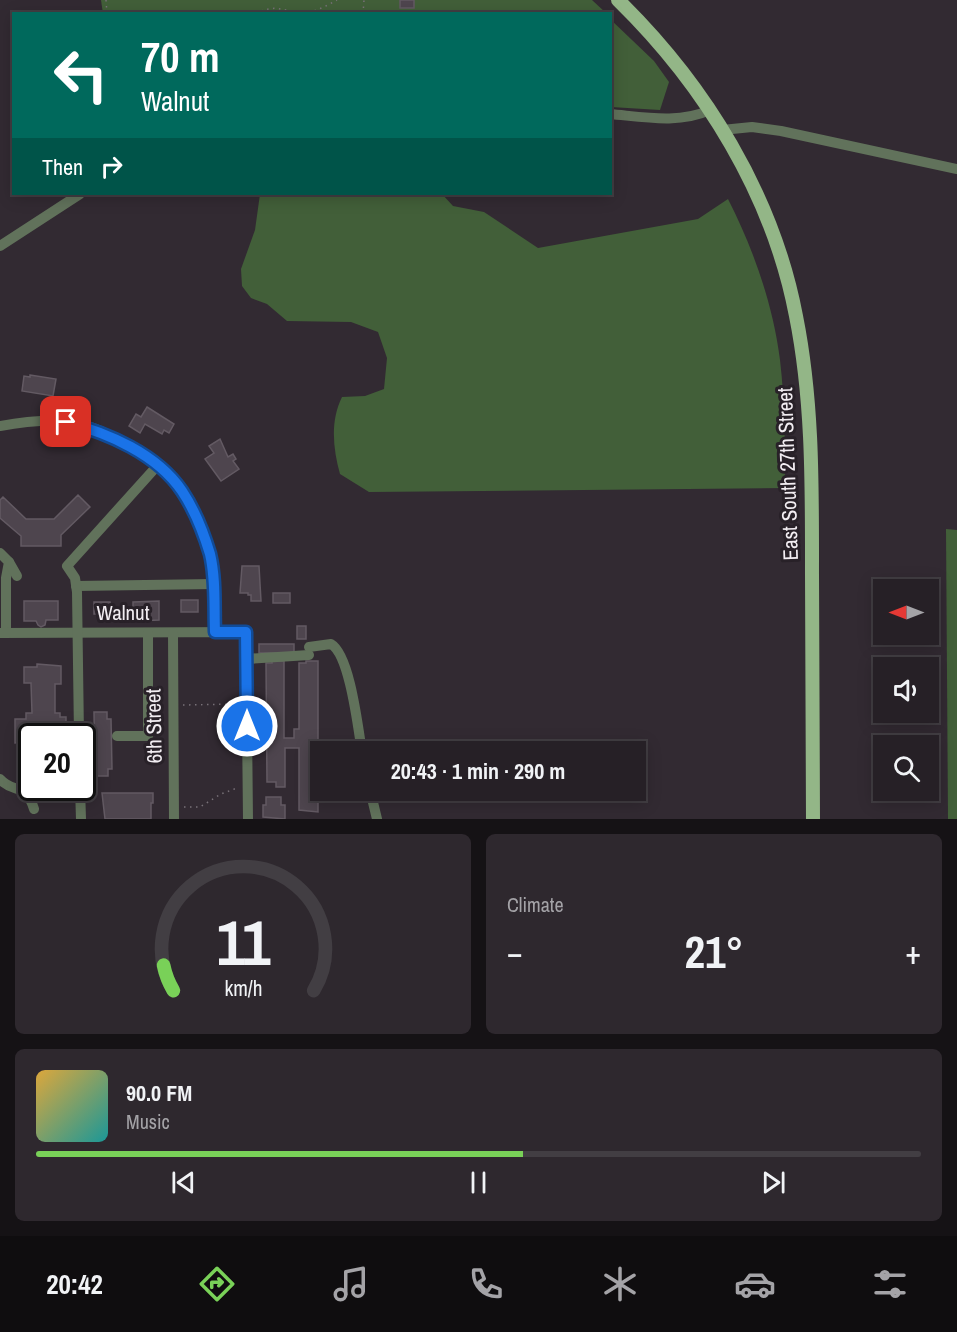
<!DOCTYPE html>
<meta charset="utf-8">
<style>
body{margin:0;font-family:"Archivo Narrow",sans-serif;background:#2e282e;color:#f1f3f6;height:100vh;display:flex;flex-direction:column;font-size:22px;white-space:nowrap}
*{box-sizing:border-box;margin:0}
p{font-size:20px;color:#a4a3a7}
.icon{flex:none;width:33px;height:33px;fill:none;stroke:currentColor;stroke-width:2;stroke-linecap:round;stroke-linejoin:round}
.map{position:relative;height:819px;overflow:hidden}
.drawer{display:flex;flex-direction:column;gap:15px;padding:15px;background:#151215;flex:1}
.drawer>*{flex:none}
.hud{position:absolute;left:12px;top:12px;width:600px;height:183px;border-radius:0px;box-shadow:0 3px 15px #0003,0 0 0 2px #423e43;background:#00695c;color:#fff;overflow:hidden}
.needle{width:39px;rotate:270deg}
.fabs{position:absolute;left:873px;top:579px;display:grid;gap:12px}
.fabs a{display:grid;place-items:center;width:66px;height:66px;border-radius:0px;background:#262026;box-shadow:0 3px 15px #0003,0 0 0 2px #423e43;font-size:30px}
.speed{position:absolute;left:18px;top:723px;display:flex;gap:12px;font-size:30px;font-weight:700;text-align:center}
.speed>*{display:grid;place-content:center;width:78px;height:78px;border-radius:50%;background:#262026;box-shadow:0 3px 15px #0003,0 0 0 2px #423e43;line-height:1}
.speed .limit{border:3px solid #111;border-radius:9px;background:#fff;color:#111}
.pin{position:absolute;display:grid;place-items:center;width:51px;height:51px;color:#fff;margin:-26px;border-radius:12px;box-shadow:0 3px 9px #0006}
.me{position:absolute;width:66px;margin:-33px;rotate:0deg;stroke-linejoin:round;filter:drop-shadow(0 0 4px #0008)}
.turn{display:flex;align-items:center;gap:21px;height:126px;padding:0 30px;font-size:27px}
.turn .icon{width:78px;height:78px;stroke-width:2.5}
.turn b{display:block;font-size:42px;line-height:51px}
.then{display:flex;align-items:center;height:57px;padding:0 30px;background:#0003;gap:12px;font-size:22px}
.big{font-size:45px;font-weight:800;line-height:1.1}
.drawer .widget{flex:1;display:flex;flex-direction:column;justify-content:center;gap:9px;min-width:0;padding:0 21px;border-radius:9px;background:#2e282e}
.drawer .dial{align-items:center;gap:0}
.dial svg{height:156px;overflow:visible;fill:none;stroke:#423e43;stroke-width:7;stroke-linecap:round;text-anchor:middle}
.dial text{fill:#f1f3f6;stroke:none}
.song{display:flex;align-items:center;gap:18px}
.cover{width:72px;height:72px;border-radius:9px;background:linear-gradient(135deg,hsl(40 70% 55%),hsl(180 70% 35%))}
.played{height:6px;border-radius:3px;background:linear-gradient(90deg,#79d158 55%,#423e43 55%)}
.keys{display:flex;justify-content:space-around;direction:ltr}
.heat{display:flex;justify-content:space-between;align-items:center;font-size:33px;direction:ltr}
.drawer .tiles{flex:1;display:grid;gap:15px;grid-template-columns:1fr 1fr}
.widget:last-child{grid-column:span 2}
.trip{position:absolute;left:310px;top:741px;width:336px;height:60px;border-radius:0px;background:#262026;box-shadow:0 3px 15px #0003,0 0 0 2px #423e43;font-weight:800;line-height:60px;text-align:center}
.tabs{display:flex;height:96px;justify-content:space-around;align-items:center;background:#0f0d0f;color:#a4a3a7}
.tabs .icon{width:42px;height:42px}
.tabs .active{color:#79d158}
.tabs b{font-size:27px;color:#f1f3f6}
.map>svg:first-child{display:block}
</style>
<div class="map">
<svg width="957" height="819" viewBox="0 0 957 819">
<rect width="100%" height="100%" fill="#322a32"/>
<g fill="#425f39">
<path d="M 101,0 L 592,0 L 606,13 L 103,14 Z"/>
<path d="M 610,19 L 654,61 L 669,82 L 660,110 L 611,107 Z"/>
<path d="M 260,194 L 442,194 L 453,206 L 484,212 L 538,248 L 698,219 L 728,199 C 753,248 773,304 780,360 C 785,402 785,445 785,488 L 369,492 L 340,474 C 333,449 330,421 342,397 L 365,396 L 384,389 L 387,358 L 378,332 L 351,322 L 287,321 L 267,304 L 251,298 L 242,286 L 241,269 L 255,230 Z"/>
<path d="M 946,529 L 957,530 L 957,819 L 948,819 Z"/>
</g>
<g fill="#4e454e" stroke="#635a63" stroke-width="1.5">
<rect x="400" y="0" width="14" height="8"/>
<path d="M 30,375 L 56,379 L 53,396 L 22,391 L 24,376 L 30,377 Z"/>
<path d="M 147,407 L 174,424 L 169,433 L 164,430 L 162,434 L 145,424 L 140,433 L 129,426 L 136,414 L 141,417 Z"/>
<path d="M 220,439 L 228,457 L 233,454 L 236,459 L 233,461 L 239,469 L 221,481 L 205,459 L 214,453 L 209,446 Z"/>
<path d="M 78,495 L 90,507 L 61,535 L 61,546 L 21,546 L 21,536 L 0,518 L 0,500 L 3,497 L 26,519 L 54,519 Z"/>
<path d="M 242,566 L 259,566 L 261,601 L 251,601 L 251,595 L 248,595 L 248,593 L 240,593 Z"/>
<rect x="273" y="593" width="17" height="10"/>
<rect x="181" y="600" width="17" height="12"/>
<path d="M 24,601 L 58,601 L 58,620 L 46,620 L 45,625 L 41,627 L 38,625 L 36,621 L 24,621 Z"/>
<path d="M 159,601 L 159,620 L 133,621 L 133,602 Z"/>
<path d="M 94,602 L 110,602 L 111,614 L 94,614 Z"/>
<rect x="297" y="626" width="9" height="13"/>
<rect x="259" y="644" width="35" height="9"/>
<path d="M 272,661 L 284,661 L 284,738 L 294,738 L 294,729 L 299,729 L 299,663 L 306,663 L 306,661 L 318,661 L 318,812 L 299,810 L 299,748 L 285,748 L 285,787 L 276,787 L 276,782 L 267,782 L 266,663 L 272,663 Z"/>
<path d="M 37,664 L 61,666 L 61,684 L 55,684 L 55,713 L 60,713 L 60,717 L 66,717 L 66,736 L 32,736 L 32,742 L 15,743 L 15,719 L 26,719 L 26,713 L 32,713 L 31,683 L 24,683 L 24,667 L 37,667 Z"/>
<path d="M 94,712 L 107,712 L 107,719 L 111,719 L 112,769 L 108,769 L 108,776 L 95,776 Z"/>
<path d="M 102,793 L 153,793 L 153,803 L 151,803 L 151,819 L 105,819 Z"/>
<path d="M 266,797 L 281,797 L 281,805 L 285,805 L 285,819 L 263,817 L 263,805 L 266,805 Z"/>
</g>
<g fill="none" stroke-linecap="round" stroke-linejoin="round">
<g stroke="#787178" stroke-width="1.5" stroke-dasharray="1.5 4.5" stroke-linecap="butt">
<path d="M 106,0 L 107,14"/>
<path d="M 188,14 L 204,11 L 223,14"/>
<path d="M 256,14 C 277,1 288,15 309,12 C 319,10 328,5 337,0"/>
<path d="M 363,14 L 364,0"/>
<path d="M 183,705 L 235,704"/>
<path d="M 184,807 L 200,807 L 221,794 L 237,788"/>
</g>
<g stroke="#61725b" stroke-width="10">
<path d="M 610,114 C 644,117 679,124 710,110"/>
<path d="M 722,130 L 752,127 L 781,131 L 957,169"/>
<path d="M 0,246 L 80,194"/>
<path d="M 0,426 C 21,422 42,420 64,421 C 101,424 163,461 183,492 C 194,510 204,534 210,555 C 216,580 214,607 215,632"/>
<path d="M 0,553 L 9,562 L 6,578 L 6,633"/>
<path d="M 9,562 L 17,576"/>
<path d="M 76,586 L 214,584"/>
<path d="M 0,633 L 246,632 L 248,819"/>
<path d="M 173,633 L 174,819"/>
<path d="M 309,647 L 331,644 C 350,655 358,728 362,752"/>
<path d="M 246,659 L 309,655"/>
<path d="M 79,736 L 77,592 L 75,578 L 67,566 L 157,466"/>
<path d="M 117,736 L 148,736 L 148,633"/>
<path d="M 0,779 C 13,794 26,782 34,809"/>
<path d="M 80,788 L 81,819"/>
<path d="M 370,790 L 377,819"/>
</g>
<path stroke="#93b687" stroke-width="14" d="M 618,0 C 705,85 773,195 796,316 C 813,401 812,487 812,574 C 813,655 813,737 813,819"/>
</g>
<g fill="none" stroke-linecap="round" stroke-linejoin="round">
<defs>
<path id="route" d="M 66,422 C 108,433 157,454 182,491 C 194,509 204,534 210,554 C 216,579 214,607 215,632 L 246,632 L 247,726"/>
</defs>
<use href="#route" stroke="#114b97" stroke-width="15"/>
<use href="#route" stroke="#1a73e8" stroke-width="10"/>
</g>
<g text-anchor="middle" stroke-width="6" stroke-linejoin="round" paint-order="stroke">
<g font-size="21" fill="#f2edf2" stroke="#282128">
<text transform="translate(788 474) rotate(-92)" y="7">East South 27th Street</text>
<text x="123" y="620">Walnut</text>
<text transform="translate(154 726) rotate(-91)" y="7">6th Street</text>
</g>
</g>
</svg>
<div class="fabs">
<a><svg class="needle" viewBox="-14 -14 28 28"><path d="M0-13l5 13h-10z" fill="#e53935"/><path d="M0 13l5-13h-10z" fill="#a4a3a7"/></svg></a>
<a><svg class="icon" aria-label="sound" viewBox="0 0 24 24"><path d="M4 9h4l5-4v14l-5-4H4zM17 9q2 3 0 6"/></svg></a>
<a><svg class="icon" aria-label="search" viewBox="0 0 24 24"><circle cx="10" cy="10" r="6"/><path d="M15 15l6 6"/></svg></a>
</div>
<div class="speed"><div class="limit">20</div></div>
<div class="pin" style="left:66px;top:422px;background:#d93025"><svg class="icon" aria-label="arrive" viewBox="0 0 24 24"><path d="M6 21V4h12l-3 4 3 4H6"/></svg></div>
<svg class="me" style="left:247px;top:726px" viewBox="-20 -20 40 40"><circle r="17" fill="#1a73e8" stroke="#fff" stroke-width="3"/><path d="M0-11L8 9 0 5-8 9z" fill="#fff"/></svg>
<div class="trip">20:43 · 1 min · 290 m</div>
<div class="hud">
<div class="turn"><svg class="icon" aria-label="left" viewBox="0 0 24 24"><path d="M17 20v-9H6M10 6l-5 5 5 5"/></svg><div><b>70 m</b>Walnut</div></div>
<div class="then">Then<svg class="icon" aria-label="right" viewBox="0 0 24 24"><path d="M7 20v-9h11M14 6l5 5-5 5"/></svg></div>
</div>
</div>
<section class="drawer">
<div class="tiles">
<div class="widget dial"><svg viewBox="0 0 100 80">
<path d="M14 69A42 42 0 1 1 86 69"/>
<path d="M14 69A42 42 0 0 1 9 56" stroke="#79d158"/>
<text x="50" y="56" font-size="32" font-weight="700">11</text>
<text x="50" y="72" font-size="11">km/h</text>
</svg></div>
<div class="widget"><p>Climate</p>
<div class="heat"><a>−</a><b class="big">21°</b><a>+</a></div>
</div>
<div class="widget">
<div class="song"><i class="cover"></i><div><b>90.0 FM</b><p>Music</p></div></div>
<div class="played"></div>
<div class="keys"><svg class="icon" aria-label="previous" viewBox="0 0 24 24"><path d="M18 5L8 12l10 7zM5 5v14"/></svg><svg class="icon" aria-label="pause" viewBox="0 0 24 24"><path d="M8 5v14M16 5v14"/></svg><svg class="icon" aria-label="next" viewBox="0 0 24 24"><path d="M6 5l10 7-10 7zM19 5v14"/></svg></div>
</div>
</div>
</section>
<nav class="tabs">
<b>20:42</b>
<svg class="icon active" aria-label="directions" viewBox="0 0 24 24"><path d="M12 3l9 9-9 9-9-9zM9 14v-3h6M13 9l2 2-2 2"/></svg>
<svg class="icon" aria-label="music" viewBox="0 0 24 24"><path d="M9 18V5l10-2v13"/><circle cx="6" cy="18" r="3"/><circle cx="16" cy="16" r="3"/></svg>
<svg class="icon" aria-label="phone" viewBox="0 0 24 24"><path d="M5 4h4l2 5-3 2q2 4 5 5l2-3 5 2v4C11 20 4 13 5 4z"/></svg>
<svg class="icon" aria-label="climate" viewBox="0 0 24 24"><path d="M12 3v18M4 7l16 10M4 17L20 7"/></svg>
<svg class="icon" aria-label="car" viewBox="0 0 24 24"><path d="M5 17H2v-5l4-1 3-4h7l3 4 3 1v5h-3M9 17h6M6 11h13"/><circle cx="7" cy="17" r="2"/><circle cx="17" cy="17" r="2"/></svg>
<svg class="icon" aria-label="filters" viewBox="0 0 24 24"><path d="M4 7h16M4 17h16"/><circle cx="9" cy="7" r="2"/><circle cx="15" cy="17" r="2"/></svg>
</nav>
